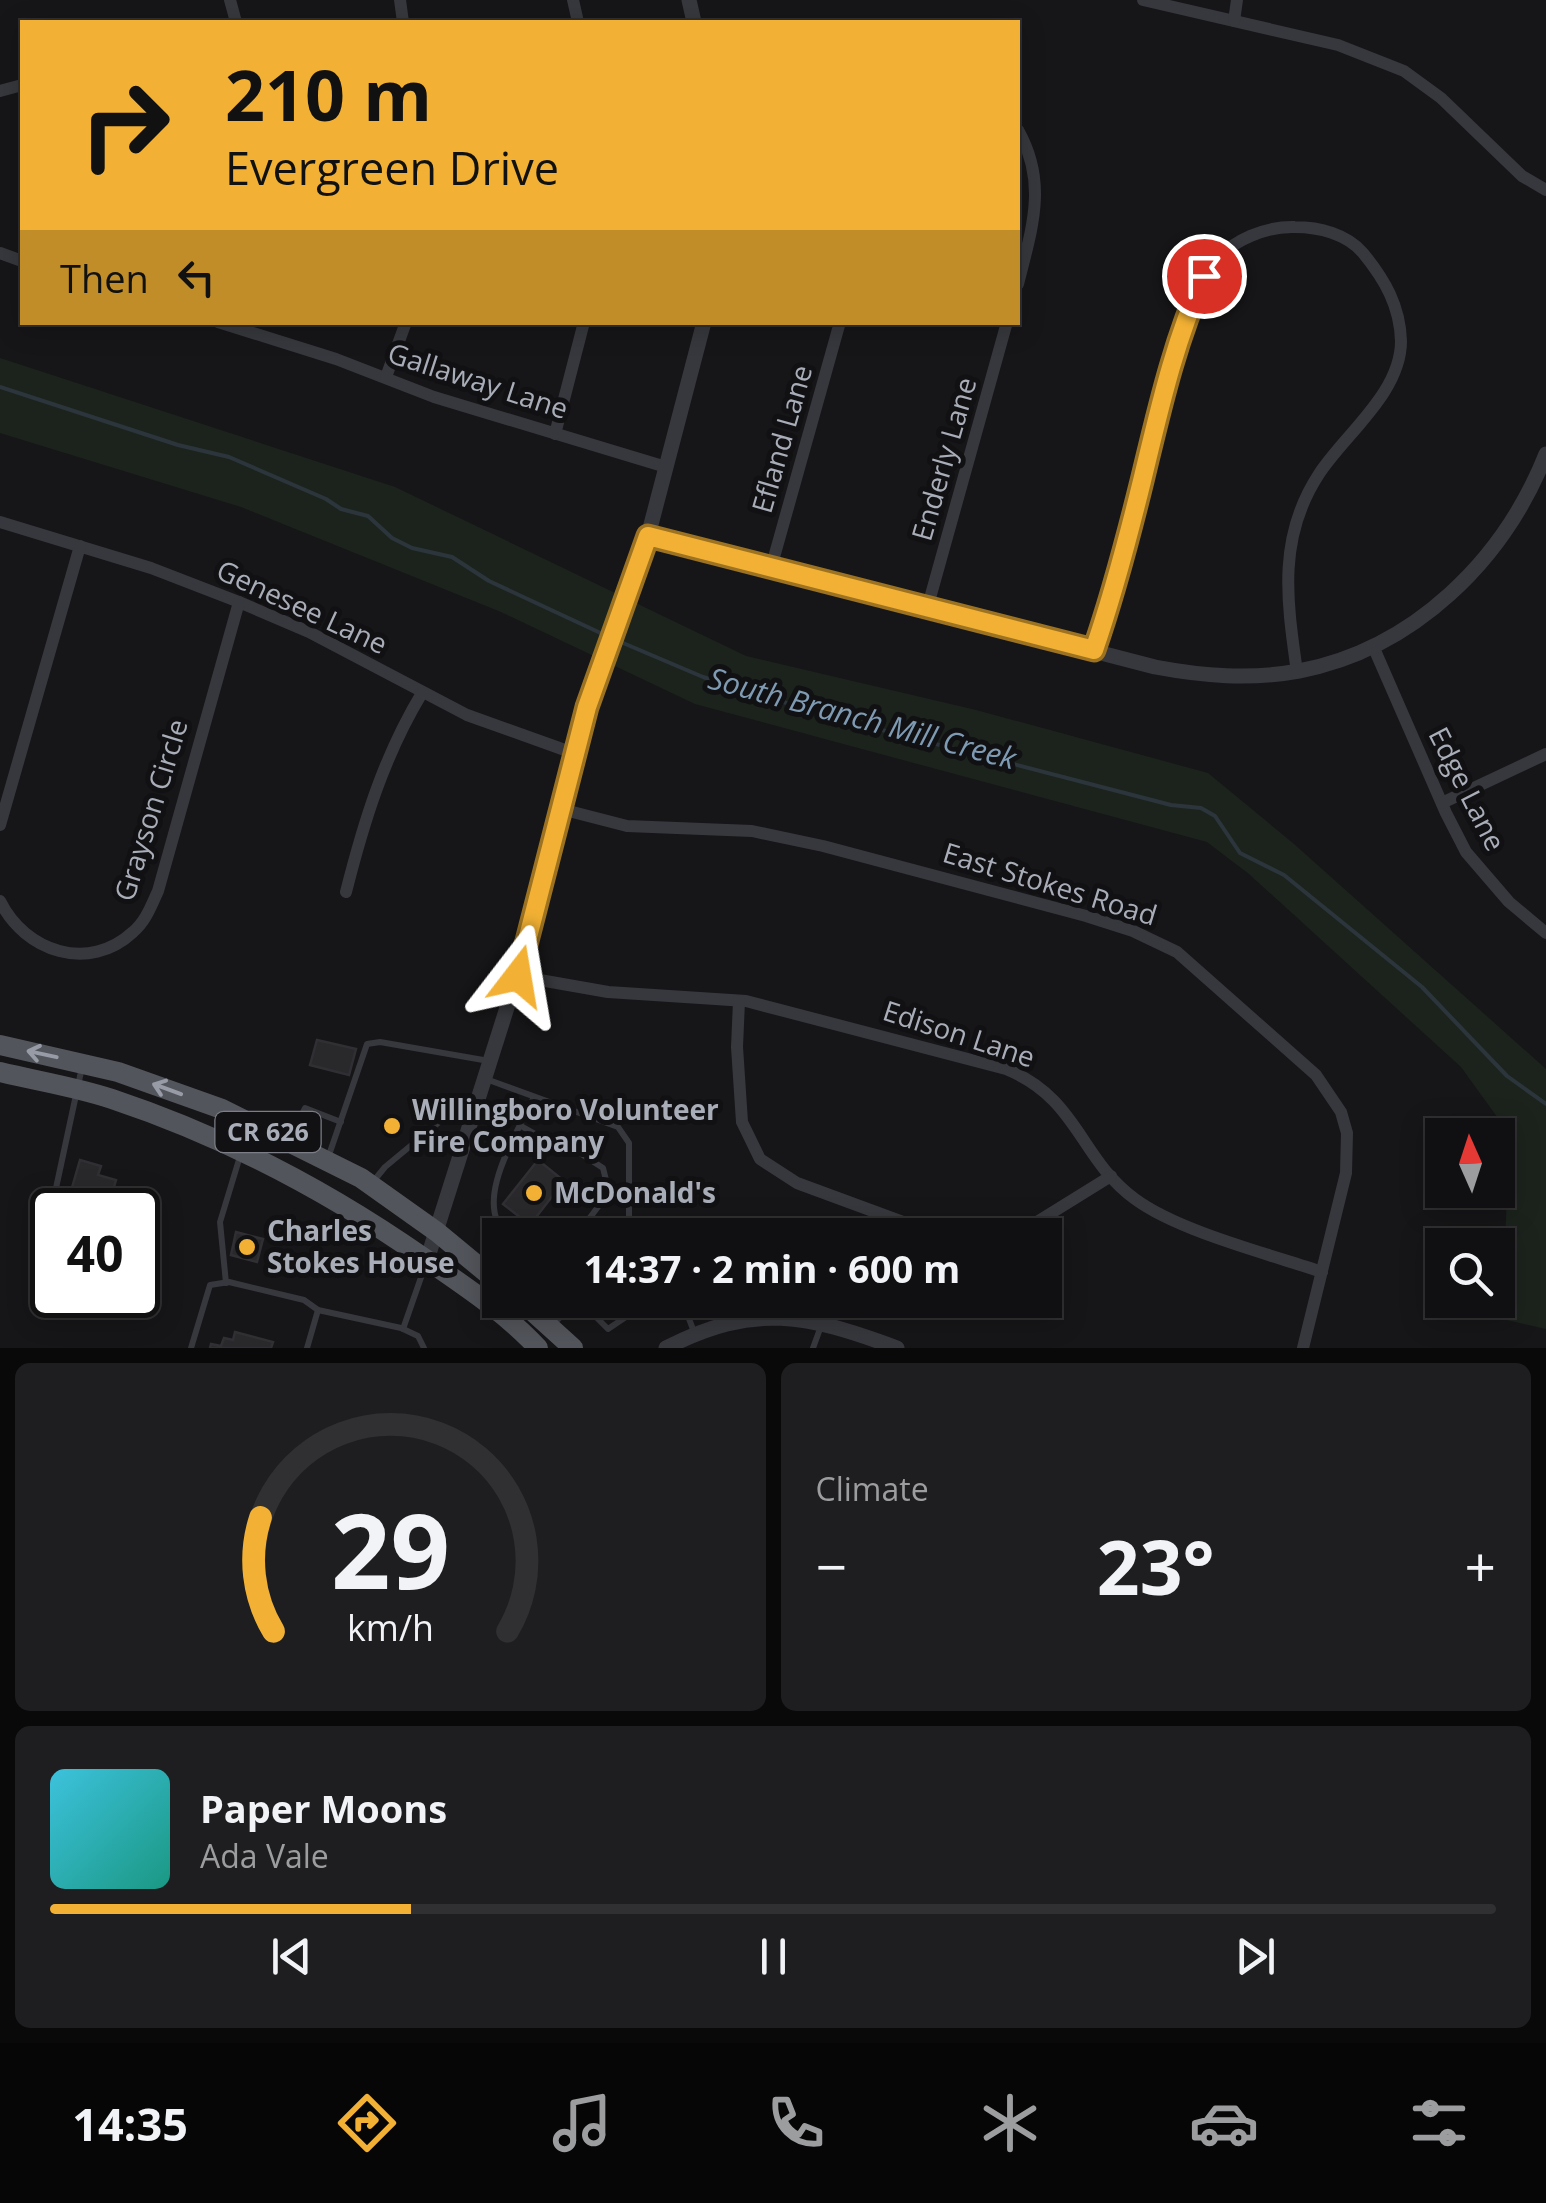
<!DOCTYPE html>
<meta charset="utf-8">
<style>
body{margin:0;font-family:"Open Sans",sans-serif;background:#1e1e20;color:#f1f3f6;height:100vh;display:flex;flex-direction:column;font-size:38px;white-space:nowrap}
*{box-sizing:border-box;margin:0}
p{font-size:32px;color:#9c9d9f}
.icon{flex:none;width:55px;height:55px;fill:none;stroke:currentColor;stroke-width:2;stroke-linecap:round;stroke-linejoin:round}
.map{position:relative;height:1348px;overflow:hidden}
.sheet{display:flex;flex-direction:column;gap:15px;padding:15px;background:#09090a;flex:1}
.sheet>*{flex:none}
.top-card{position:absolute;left:20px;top:20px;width:1000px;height:305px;border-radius:0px;box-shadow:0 5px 25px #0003,0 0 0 2px #303032;background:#f2b134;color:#111;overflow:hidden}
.needle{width:65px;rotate:357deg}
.buttons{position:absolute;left:1425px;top:1118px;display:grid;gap:20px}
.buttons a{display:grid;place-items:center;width:90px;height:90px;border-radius:0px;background:#101012;box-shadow:0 5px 25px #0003,0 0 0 2px #303032;font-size:50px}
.speed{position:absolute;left:30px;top:1188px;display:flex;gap:20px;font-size:50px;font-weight:700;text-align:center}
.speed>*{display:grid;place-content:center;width:130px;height:130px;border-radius:50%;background:#101012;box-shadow:0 5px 25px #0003,0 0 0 2px #303032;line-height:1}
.speed .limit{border:5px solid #111;border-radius:15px;background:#fff;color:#111}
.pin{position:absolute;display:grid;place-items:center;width:85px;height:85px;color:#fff;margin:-42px;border:5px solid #fff;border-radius:50%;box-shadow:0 2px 10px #0007}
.me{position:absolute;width:110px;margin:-55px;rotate:14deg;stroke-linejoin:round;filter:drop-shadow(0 0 8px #0008)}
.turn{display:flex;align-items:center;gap:35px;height:210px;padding:0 40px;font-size:45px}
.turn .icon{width:130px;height:130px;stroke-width:2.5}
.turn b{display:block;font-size:70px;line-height:85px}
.then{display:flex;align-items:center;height:95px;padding:0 40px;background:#0003;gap:20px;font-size:38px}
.big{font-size:75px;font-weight:700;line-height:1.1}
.sheet .card{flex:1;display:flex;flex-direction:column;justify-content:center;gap:15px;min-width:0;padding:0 35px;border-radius:15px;background:#1e1e20}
.sheet .dial{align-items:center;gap:0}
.dial svg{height:260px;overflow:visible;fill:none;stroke:#303032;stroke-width:7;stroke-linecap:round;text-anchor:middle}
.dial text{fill:#f1f3f6;stroke:none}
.song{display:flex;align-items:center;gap:30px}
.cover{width:120px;height:120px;border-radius:15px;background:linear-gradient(135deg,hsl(190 70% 55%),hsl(170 70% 35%))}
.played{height:10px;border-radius:5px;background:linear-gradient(90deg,#f2b134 25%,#303032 25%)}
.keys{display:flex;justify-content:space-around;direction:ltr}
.heat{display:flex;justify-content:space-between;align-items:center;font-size:55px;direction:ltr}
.sheet .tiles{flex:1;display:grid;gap:15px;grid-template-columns:1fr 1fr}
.card:last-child{grid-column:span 2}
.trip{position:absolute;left:482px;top:1218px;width:580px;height:100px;border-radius:0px;background:#101012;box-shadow:0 5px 25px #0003,0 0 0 2px #303032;font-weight:700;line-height:100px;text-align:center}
.tabs{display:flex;height:160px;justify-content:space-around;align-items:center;background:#060607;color:#9c9d9f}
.tabs .icon{width:70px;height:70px}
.tabs .current{color:#f2b134}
.tabs b{font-size:45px;color:#f1f3f6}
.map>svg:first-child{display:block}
</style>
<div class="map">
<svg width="1546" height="1348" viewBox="0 0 1546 1348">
<rect width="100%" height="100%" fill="#161618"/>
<path fill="#1c231d" d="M 0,358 L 395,487 L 746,656 L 976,710 L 1208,773 L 1294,844 L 1546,1069 L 1546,1329 L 1498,1318 L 1506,1221 L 1508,1132 L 1461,1067 L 1249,874 L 1207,842 L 695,704 L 501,612 L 241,507 L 0,433 Z"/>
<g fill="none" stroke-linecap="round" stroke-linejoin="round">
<g stroke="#2c353c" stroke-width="4">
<path d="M 0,387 L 178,445 L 229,457 L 326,499 L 341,509 L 368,516 L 392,538 L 412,548 L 452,557 L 489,581 L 607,636"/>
<path d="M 616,640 L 703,677 L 832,717 L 1171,805 L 1201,808 L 1215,816 L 1240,853 L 1284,875 L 1422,987 L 1507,1076 L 1546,1104"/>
</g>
</g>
<g fill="#29292c" stroke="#303034" stroke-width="2.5">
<path d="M 317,1040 L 356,1049 L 349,1075 L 310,1065 Z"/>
<path d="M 80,1160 L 101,1166 L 98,1175 L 116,1180 L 112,1194 L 95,1190 L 89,1210 L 62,1207 L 66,1190 L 71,1191 Z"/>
<path d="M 538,1160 L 564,1181 L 530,1225 L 503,1204 Z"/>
<path d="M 236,1232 L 263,1239 L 257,1262 L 231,1255 Z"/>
<path d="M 235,1332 L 273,1342 L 271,1348 L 210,1348 L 211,1344 L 221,1346 L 224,1338 L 233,1340 Z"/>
</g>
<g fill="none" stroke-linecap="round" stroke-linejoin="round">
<g stroke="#37383d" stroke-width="6">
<path d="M 486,1079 L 618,1127 L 629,1143 L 629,1235"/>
<path d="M 521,1126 L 546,1140 L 569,1146 L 603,1168 L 609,1192"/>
<path d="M 290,1138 L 305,1108 L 341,1122"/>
<path d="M 329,1155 L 367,1044 L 380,1042 L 489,1061"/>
<path d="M 372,1183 L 385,1167 L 449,1114 L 472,1120"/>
<path d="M 508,1235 C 470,1205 518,1132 534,1097"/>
<path d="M 577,1235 L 609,1192 L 629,1189"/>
<path d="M 52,1257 L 46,1255 L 53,1202 L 82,1067"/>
<path d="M 226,1283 L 220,1222 L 241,1153"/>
<path d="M 579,1300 L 608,1329 L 651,1300"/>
<path d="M 682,1300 L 694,1332"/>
<path d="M 552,1325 L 578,1300"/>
<path d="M 403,1329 L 425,1266"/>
<path d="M 191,1348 L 210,1285 L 229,1282 L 304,1300 L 318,1310 L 401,1328 L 418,1336 L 424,1348"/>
<path d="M 307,1348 L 318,1310"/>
<path d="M 813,1348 L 821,1326"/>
</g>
<g stroke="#37383d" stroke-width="12">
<path d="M 230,0 L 236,22"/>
<path d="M 400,0 L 403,22"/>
<path d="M 573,0 L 578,22"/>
<path d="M 1143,0 L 1338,45 L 1404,71 L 1441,98 L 1522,176 L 1546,190"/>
<path d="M 1234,21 L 1237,0"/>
<path d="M 0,91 L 22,85"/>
<path d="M 1018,130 C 1048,183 1032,228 1018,284"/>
<path d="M 0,253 L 22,261"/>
<path d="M 218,322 L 336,359 L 434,397 L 666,467"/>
<path d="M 386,377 L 406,322"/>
<path d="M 555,434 L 584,322"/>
<path d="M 0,522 L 151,568 L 239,602 L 309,632 L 467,715 L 576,754"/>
<path d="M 771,568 L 840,322"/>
<path d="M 927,609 L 1007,322"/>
<path d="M 1373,646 L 1446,813 L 1466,852 L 1509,902 L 1546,933"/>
<path d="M 1094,650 C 1113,595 1128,540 1142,483 C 1156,426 1176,304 1214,262 C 1233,240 1266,226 1295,227 C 1319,227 1347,234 1363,253 C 1385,280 1400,306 1401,341 C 1401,393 1345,434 1319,474 C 1277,538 1287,601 1297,672"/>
<path d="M 1442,803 L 1546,754"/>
<path d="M 561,809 L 627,826 L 752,831 L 823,846 L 1086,916 L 1133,931 L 1177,952 L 1316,1075 L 1341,1112 L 1347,1133 L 1346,1173 L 1303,1348"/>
<path d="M 0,825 L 80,546"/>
<path d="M 346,892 C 364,821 384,756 422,693"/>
<path d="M 0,901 C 25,952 89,973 133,932 C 146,921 151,906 158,891 L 239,602"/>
<path d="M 517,976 L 608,992 L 746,1001 L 1006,1069 C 1079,1099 1079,1158 1135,1199 C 1178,1231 1269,1254 1322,1272"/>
<path d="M 739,1001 L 737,1047 L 742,1122 L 760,1159 L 797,1183 L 938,1235"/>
<path d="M 1016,1235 L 1111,1176"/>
</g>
<g stroke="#37383d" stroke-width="15">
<path d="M 689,0 L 694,22"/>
<path d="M 648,536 L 1155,667 C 1203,676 1250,680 1299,671 C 1414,649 1504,560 1546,454"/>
<path d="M 427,1260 L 517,976 L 587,707 L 648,536 L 704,322"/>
<path d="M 666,1348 C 755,1302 807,1315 897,1348"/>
</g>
<g stroke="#53555c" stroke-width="20">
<path d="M 0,1045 L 118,1072 L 222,1109 L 361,1178 L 437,1232 L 500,1284"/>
<path d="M 0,1072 C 37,1081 76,1087 112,1099 C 223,1136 328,1191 424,1258 C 463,1285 506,1313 538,1348"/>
<path d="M 520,1300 L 573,1348"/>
</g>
</g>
<defs><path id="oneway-shaft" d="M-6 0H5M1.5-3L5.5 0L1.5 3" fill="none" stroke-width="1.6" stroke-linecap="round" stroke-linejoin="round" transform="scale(2.5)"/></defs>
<g stroke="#979ba6">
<use href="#oneway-shaft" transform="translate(42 1054) rotate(-168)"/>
<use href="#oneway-shaft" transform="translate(167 1089) rotate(-160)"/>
</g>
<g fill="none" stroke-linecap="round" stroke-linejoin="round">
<defs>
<path id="route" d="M 518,976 L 587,707 L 648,536 L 1094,650 C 1113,595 1128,538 1142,481 C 1159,411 1174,342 1204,276"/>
</defs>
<use href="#route" stroke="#9d7322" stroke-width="25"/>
<use href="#route" stroke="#f2b134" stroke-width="18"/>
</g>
<g fill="#f2b134" stroke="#111113" stroke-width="4">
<circle cx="392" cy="1126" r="10"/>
<circle cx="534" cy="1193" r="10"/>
<circle cx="247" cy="1247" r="10"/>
</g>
<g text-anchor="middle" stroke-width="10" stroke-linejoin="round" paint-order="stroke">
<rect fill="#111113" stroke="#7b7e86" stroke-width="2.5" x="215.5" y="1112" width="105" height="40" rx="8"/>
<g font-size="25" font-weight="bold" fill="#a8adb8">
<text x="268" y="1141">CR 626</text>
</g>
<g font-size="28" fill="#a8adb8" stroke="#111113">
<text transform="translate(478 381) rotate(18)" y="10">Gallaway Lane</text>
<text transform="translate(782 439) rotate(-74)" y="10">Efland Lane</text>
<text transform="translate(944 459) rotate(-74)" y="10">Enderly Lane</text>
<text transform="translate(302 607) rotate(25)" y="10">Genesee Lane</text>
<text transform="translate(1467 789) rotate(63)" y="10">Edge Lane</text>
<text transform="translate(151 810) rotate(-73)" y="10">Grayson Circle</text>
<text transform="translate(1050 884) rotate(17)" y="10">East Stokes Road</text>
<text transform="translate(959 1034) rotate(18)" y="10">Edison Lane</text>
</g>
<g font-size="28" font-weight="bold" fill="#a8adb8" stroke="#111113" text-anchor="start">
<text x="412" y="1120">Willingboro Volunteer<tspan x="412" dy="32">Fire Company</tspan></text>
<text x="554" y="1203">McDonald's</text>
<text x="267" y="1241">Charles<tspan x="267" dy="32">Stokes House</tspan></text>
</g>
<g font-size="30" font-style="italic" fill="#7f9bb3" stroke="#111113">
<text transform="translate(862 719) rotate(15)" y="10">South Branch Mill Creek</text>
</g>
</g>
</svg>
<div class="buttons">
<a><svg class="needle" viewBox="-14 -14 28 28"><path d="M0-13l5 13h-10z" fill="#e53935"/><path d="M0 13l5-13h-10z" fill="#9c9d9f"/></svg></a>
<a><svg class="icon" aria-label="search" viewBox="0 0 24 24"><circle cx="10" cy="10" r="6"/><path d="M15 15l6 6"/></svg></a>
</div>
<div class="speed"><div class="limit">40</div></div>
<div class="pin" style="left:1204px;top:276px;background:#d93025"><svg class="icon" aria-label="arrive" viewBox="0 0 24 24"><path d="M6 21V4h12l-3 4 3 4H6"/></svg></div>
<svg class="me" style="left:518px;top:976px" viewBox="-20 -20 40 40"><path d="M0-17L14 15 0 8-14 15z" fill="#f2b134" stroke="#fff" stroke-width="4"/></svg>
<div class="trip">14:37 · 2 min · 600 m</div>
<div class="top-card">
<div class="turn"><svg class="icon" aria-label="right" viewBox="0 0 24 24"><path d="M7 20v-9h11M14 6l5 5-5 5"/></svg><div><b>210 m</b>Evergreen Drive</div></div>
<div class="then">Then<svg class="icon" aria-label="left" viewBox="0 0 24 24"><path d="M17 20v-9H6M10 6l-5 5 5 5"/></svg></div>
</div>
</div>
<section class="sheet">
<div class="tiles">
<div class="card dial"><svg viewBox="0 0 100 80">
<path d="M14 69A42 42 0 1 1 86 69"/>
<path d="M14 69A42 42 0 0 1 10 34" stroke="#f2b134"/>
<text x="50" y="56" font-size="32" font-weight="700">29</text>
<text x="50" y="72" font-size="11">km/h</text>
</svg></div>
<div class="card"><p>Climate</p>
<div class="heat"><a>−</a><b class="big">23°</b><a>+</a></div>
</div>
<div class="card">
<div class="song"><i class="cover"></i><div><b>Paper Moons</b><p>Ada Vale</p></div></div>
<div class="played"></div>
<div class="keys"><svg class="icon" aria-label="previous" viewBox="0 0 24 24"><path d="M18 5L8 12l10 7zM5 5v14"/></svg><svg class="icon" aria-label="pause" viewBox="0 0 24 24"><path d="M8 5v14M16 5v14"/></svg><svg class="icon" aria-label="next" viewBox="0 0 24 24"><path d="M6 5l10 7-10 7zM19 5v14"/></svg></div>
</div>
</div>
</section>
<nav class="tabs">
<b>14:35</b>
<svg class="icon current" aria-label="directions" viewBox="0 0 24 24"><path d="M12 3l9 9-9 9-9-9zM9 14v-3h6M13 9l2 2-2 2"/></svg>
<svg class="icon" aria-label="music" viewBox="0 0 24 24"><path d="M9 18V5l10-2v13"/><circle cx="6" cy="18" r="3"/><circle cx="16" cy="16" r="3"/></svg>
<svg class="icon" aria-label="phone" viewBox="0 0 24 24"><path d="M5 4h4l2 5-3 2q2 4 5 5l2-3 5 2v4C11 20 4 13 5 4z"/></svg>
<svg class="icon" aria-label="climate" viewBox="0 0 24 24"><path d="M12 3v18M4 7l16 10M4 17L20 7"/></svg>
<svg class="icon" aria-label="car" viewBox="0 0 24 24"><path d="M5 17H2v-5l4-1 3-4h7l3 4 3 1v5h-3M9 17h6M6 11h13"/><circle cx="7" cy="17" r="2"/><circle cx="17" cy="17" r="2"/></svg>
<svg class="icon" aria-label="filters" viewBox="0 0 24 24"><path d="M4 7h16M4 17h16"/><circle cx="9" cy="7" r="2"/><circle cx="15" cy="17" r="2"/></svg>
</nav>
